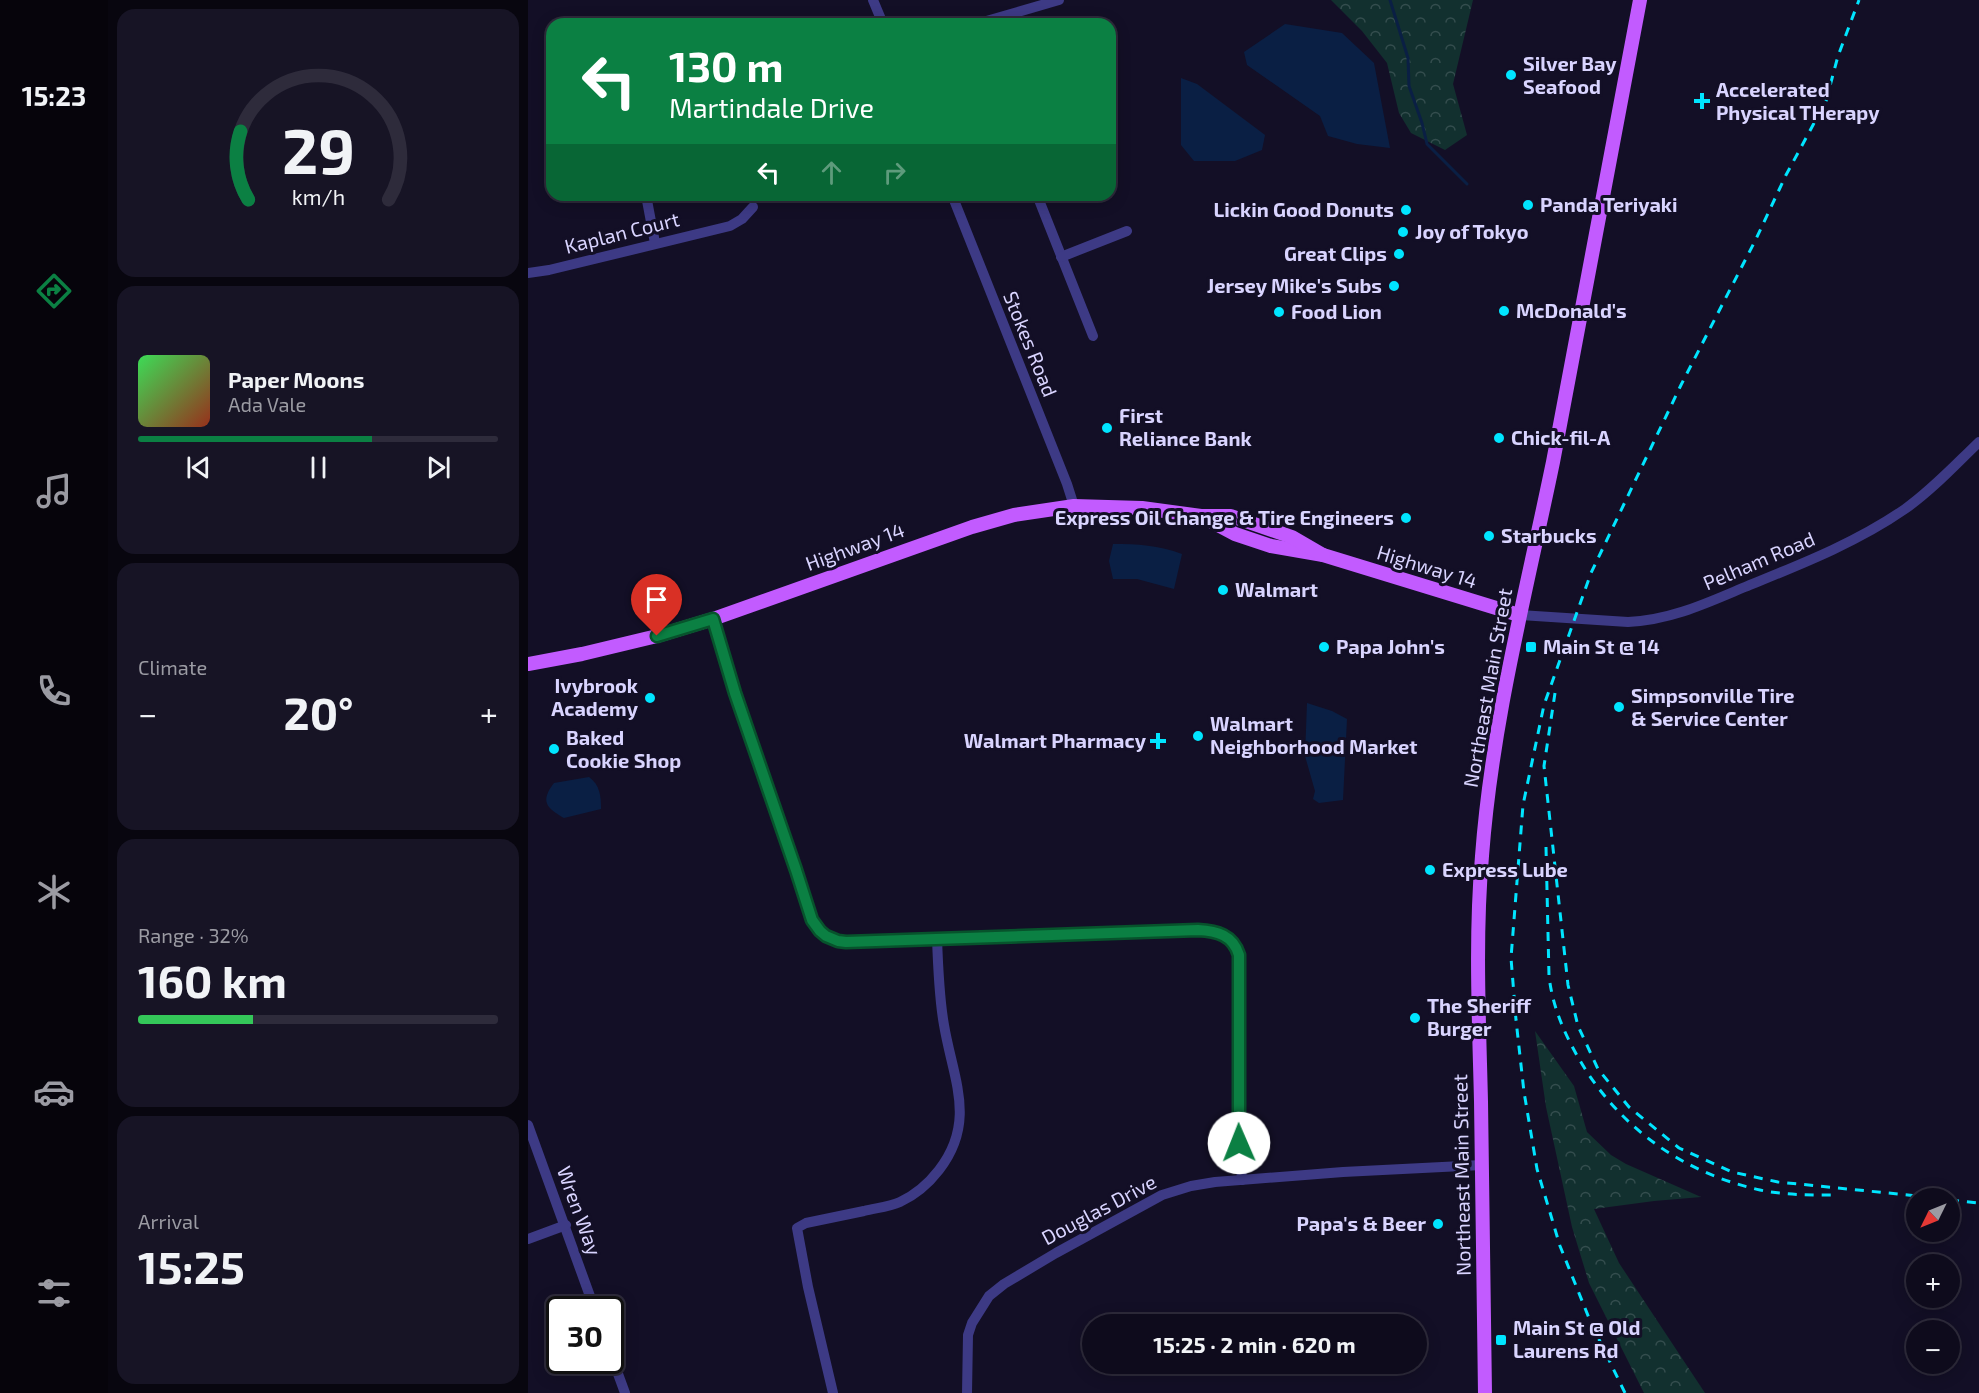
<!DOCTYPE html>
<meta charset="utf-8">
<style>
body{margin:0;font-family:"Exo 2",sans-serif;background:#171425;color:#f1f3f6;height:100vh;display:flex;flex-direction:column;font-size:22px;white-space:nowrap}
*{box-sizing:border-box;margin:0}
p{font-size:20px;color:#9b9ba3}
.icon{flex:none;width:33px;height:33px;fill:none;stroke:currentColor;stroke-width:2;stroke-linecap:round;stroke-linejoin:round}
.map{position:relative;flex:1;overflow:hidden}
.panel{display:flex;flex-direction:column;gap:9px;padding:9px;background:#08060f;width:420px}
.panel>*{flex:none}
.top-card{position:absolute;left:18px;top:18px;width:570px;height:183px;border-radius:18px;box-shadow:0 3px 15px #0003,0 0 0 2px #2e2b3b;background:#0b8043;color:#fff;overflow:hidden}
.needle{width:39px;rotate:227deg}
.tools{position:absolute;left:1378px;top:1188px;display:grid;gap:12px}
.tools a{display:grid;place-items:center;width:54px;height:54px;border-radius:50%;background:#0e0b1c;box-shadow:0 3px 15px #0003,0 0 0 2px #2e2b3b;font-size:30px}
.speed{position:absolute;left:18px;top:1296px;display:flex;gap:12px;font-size:30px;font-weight:700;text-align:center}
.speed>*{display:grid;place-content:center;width:78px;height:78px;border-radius:50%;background:#0e0b1c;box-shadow:0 3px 15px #0003,0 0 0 2px #2e2b3b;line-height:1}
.speed .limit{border:3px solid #111;border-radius:9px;background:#fff;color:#111}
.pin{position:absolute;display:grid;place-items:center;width:51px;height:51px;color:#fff;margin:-62px -26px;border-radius:50% 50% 50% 0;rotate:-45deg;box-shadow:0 0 6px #0007}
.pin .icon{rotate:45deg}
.me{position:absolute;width:66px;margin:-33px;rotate:359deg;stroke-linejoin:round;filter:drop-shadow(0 0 4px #0008)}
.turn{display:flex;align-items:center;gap:21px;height:126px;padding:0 24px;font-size:27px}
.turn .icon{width:78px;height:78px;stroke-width:2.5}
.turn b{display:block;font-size:42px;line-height:51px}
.lanes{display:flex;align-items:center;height:57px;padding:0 24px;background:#0003;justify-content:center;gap:30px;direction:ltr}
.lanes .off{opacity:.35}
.big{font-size:45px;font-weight:700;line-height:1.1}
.panel .card{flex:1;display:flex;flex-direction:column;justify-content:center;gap:9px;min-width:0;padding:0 21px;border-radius:18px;background:#171425}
.panel .dial{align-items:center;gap:0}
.dial svg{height:156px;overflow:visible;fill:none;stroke:#2e2b3b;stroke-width:7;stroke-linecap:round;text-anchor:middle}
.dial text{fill:#f1f3f6;stroke:none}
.song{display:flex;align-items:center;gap:18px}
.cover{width:72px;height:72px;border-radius:9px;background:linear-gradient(135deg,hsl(130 70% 55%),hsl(10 70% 35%))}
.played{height:6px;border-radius:3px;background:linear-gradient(90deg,#0b8043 65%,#2e2b3b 65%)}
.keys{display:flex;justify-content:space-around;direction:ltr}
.heat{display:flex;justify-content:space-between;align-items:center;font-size:33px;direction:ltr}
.charge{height:9px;border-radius:4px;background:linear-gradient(90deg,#34c759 32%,#2e2b3b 0)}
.trip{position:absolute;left:554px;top:1314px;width:345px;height:60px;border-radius:30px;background:#0e0b1c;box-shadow:0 3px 15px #0003,0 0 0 2px #2e2b3b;font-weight:700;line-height:60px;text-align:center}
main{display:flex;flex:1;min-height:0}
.menu{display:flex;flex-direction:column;width:108px;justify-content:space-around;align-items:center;background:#06040b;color:#9b9ba3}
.menu .icon{width:42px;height:42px}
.menu .active{color:#0b8043}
.menu b{font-size:27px;color:#f1f3f6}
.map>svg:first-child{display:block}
</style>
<main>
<nav class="menu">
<b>15:23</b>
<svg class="icon active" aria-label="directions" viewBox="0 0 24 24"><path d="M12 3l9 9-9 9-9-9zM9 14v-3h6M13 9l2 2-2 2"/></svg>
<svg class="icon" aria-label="music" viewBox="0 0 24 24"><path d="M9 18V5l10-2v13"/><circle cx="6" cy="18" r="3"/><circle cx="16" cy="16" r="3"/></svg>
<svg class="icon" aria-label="phone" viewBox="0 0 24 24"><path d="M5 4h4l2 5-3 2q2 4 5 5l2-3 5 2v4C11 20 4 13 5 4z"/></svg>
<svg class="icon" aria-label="climate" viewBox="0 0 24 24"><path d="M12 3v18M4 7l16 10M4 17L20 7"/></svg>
<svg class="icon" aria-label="car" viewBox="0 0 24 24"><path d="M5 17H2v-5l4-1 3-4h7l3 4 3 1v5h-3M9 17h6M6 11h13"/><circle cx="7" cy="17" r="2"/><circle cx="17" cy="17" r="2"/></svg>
<svg class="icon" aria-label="filters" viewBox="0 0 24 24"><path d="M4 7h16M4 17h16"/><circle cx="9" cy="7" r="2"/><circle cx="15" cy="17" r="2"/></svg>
</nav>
<section class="panel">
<div class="card dial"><svg viewBox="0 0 100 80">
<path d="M14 69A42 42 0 1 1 86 69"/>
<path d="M14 69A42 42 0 0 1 10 34" stroke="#0b8043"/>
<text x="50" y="56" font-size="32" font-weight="700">29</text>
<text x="50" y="72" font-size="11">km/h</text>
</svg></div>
<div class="card">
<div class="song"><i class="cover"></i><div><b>Paper Moons</b><p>Ada Vale</p></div></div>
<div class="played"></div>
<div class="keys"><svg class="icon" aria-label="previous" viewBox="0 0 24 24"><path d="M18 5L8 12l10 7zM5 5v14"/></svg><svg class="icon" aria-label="pause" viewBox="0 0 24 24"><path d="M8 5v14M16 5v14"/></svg><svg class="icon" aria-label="next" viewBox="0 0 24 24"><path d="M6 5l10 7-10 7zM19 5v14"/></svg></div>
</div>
<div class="card"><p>Climate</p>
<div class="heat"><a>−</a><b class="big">20°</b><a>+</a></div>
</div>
<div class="card"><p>Range · 32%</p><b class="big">160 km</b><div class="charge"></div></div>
<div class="card"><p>Arrival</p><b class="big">15:25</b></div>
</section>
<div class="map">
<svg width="1451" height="1393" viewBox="0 0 1451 1393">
<defs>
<pattern id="forest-crowns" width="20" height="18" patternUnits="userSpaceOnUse" patternTransform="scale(1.5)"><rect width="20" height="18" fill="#12302f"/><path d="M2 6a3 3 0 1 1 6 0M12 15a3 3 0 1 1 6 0" fill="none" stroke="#344d4e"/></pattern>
</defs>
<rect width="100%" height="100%" fill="#130f26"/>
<g fill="url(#forest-crowns)">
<path d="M 803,0 L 945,0 L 925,84 L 939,135 L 917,150 L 883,133 L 871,113 L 859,63 L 834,31 Z"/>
<path d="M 1007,1031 L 1046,1086 L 1059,1132 L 1083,1155 L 1098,1164 L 1173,1197 L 1126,1201 L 1066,1209 L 1091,1263 L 1177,1393 L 1116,1393 L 1061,1283 L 1044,1227 L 1018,1107 Z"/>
</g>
<g fill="#0a1f44">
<path d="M 757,24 L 814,33 L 846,63 L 862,148 L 829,144 L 800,136 L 792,116 L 719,65 L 716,52 Z"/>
<path d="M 653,78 L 669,84 L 737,135 L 734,150 L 707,161 L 666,161 L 653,145 Z"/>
<path d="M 585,544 C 609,544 631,545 654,554 L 646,589 L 609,579 L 585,579 L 581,561 Z"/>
<path d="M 779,703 L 804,711 L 819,719 L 815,800 L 791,803 L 785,799 L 787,791 L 777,756 Z"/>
<path d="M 61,777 C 72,785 73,796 73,809 L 36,818 C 18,808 12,801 26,783 Z"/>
</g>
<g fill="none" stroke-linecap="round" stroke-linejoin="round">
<path stroke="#0a1f44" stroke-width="3" d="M 862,0 L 880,58 L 881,86 L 894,123 L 899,144 L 939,184"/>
<g stroke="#3d3a85" stroke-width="10">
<path d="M 345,0 L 355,24"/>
<path d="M 448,24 L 531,0"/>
<path d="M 118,195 L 127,243"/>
<path d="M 424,195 L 539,484 L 546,506"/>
<path d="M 509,195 L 565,336"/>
<path d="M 533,257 L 599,231"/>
<path d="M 0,273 L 21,270 L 202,226 L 214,219 L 225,207"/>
<path d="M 991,615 L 1100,622 C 1143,620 1179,603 1217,587 C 1271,565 1328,543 1377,509 C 1404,490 1427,465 1451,442"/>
<path d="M 185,619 L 207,693 L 268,869 L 284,919 L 292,931 L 298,936 L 310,941 L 318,942 L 670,930 C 690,931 705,935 711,955 L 710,1125 L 714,1180"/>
<path d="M 0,1125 L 67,1310"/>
<path d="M 0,1239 L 38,1225"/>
<path d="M 82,1352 L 97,1393"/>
<path d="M 305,1393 L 280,1287 L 269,1228 L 278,1223 C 298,1219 317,1215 336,1211 C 348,1208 361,1207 372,1202 C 387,1195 401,1183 411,1170 C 449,1121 425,1079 416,1025 C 411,997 410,967 409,938"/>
<path d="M 439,1393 L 440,1335 L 444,1323 L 461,1296 L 476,1284 L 528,1253 L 634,1195 L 663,1186 L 687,1182 L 815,1172 L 954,1165"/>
</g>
<g stroke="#c25bff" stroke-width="14">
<path d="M 675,517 L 707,534 L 743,546 L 795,555 L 991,615"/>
<path d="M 0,664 L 54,654 L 129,636 L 185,619 L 444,527 L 486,515 L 546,506 L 614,508 L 673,516 L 703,516 L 764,537 L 795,555"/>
<path d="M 957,1393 C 955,1296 955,1198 953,1101 C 951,1019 947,938 954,856 C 964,722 998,593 1025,462 L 1112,0"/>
</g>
<g stroke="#00e5ff" stroke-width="3" stroke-dasharray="9 8" stroke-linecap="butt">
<path d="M 1027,693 L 1016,766 L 1040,985 L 1050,1026 L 1070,1069 L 1101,1107 L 1151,1148 L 1204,1172 L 1250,1182 L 1410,1198"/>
<path d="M 1018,847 L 1021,976 C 1025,1011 1040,1042 1059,1072 C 1100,1134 1160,1174 1232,1190 C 1256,1195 1280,1195 1305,1195"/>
<path d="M 1422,1200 L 1451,1203"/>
<path d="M 1097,1393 L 1063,1323 L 1032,1246 L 1009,1169 L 996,1092 L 988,1020 L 983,958 L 995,805 L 1016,705 L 1063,573 L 1153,385 L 1228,239 L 1258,175 L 1298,101 L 1310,56 L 1331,0"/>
</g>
</g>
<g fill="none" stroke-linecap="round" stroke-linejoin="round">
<defs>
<path id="route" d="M 129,636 L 185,619 L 207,693 L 268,870 L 284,920 L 292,931 L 298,936 L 310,941 L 318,942 L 670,930 C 689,931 705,935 711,955 L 711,1143"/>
</defs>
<use href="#route" stroke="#07532c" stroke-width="15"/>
<use href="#route" stroke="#0b8043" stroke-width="10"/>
</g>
<g fill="#00e5ff" stroke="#130f26" stroke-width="2">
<circle cx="983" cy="75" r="6"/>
<path d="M1171 92h6v6h6v6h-6v6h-6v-6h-6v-6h6z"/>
<circle cx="1000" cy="205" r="6"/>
<circle cx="878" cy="210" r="6"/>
<circle cx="875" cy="232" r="6"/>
<circle cx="871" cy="254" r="6"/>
<circle cx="866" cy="286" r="6"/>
<circle cx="976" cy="311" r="6"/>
<circle cx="751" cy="312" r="6"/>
<circle cx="579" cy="428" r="6"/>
<circle cx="971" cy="438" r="6"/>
<circle cx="878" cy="518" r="6"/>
<circle cx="961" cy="536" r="6"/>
<circle cx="695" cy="590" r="6"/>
<circle cx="796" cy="647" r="6"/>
<rect x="997" y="641" width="12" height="12" rx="3"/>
<circle cx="122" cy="698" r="6"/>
<circle cx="1091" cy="707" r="6"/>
<circle cx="670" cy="736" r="6"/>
<path d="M627 732h6v6h6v6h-6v6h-6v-6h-6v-6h6z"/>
<circle cx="26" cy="749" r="6"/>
<circle cx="902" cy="870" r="6"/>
<circle cx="887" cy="1018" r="6"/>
<circle cx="910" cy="1224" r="6"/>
<rect x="967" y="1334" width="12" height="12" rx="3"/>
</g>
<g text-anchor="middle" stroke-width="6" stroke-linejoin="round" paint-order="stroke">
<g font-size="20" font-weight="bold" fill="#d9d4ff" stroke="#130f26" text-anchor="start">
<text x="995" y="71">Silver Bay<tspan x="995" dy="23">Seafood</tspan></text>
<text x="1188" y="97">Accelerated<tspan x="1188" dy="23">Physical THerapy</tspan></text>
<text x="1012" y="212">Panda Teriyaki</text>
<text x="866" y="217" text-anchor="end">Lickin Good Donuts</text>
<text x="887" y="239">Joy of Tokyo</text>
<text x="859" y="261" text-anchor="end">Great Clips</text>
<text x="854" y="293" text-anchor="end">Jersey Mike's Subs</text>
<text x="988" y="318">McDonald's</text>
<text x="763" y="319">Food Lion</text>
<text x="591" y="423">First<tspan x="591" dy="23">Reliance Bank</tspan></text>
<text x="983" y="445">Chick-fil-A</text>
<text x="866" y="525" text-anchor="end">Express Oil Change &amp; Tire Engineers</text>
<text x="973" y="543">Starbucks</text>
<text x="707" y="597">Walmart</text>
<text x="808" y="654">Papa John's</text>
<text x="1015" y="654">Main St @ 14</text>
<text x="110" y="693" text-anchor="end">Ivybrook<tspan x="110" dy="23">Academy</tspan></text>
<text x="1103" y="703">Simpsonville Tire<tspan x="1103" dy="23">&amp; Service Center</tspan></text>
<text x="682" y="731">Walmart<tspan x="682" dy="23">Neighborhood Market</tspan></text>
<text x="38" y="745">Baked<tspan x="38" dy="23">Cookie Shop</tspan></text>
<text x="618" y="748" text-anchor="end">Walmart Pharmacy</text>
<text x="914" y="877">Express Lube</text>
<text x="899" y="1013">The Sheriff<tspan x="899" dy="23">Burger</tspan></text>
<text x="898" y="1231" text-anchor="end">Papa's &amp; Beer</text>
<text x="985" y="1335">Main St @ Old<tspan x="985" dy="23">Laurens Rd</tspan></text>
</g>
<g font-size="20" fill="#d9d4ff" stroke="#130f26">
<text transform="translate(94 233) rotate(-14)" y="7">Kaplan Court</text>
<text transform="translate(502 344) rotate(68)" y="7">Stokes Road</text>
<text transform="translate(327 547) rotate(-20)" y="7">Highway 14</text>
<text transform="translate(1231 561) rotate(-23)" y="7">Pelham Road</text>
<text transform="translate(899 567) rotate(17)" y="7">Highway 14</text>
<text transform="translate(960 688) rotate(-80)" y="7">Northeast Main Street</text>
<text transform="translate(934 1175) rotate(-91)" y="7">Northeast Main Street</text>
<text transform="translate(571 1210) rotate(-28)" y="7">Douglas Drive</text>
<text transform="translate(51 1211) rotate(70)" y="7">Wren Way</text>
</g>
</g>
</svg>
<div class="tools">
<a><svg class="needle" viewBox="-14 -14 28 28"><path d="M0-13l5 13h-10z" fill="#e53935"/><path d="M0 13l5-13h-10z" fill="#9b9ba3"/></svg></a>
<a>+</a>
<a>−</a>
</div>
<div class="speed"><div class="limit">30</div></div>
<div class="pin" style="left:129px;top:636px;background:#d93025"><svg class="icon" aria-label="arrive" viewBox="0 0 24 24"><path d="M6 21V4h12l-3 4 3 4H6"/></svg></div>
<svg class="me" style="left:711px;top:1143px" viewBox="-20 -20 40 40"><circle r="19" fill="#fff"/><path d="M0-13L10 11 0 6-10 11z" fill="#0b8043"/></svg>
<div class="trip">15:25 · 2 min · 620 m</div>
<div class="top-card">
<div class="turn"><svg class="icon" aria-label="left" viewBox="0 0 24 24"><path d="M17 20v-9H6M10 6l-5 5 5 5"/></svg><div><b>130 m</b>Martindale Drive</div></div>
<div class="lanes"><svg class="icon" aria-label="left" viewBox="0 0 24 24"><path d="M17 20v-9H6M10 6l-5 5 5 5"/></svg><svg class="icon off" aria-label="ahead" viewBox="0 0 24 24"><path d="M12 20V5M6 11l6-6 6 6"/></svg><svg class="icon off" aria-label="right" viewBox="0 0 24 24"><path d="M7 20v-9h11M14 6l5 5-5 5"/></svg></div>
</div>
</div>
</main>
